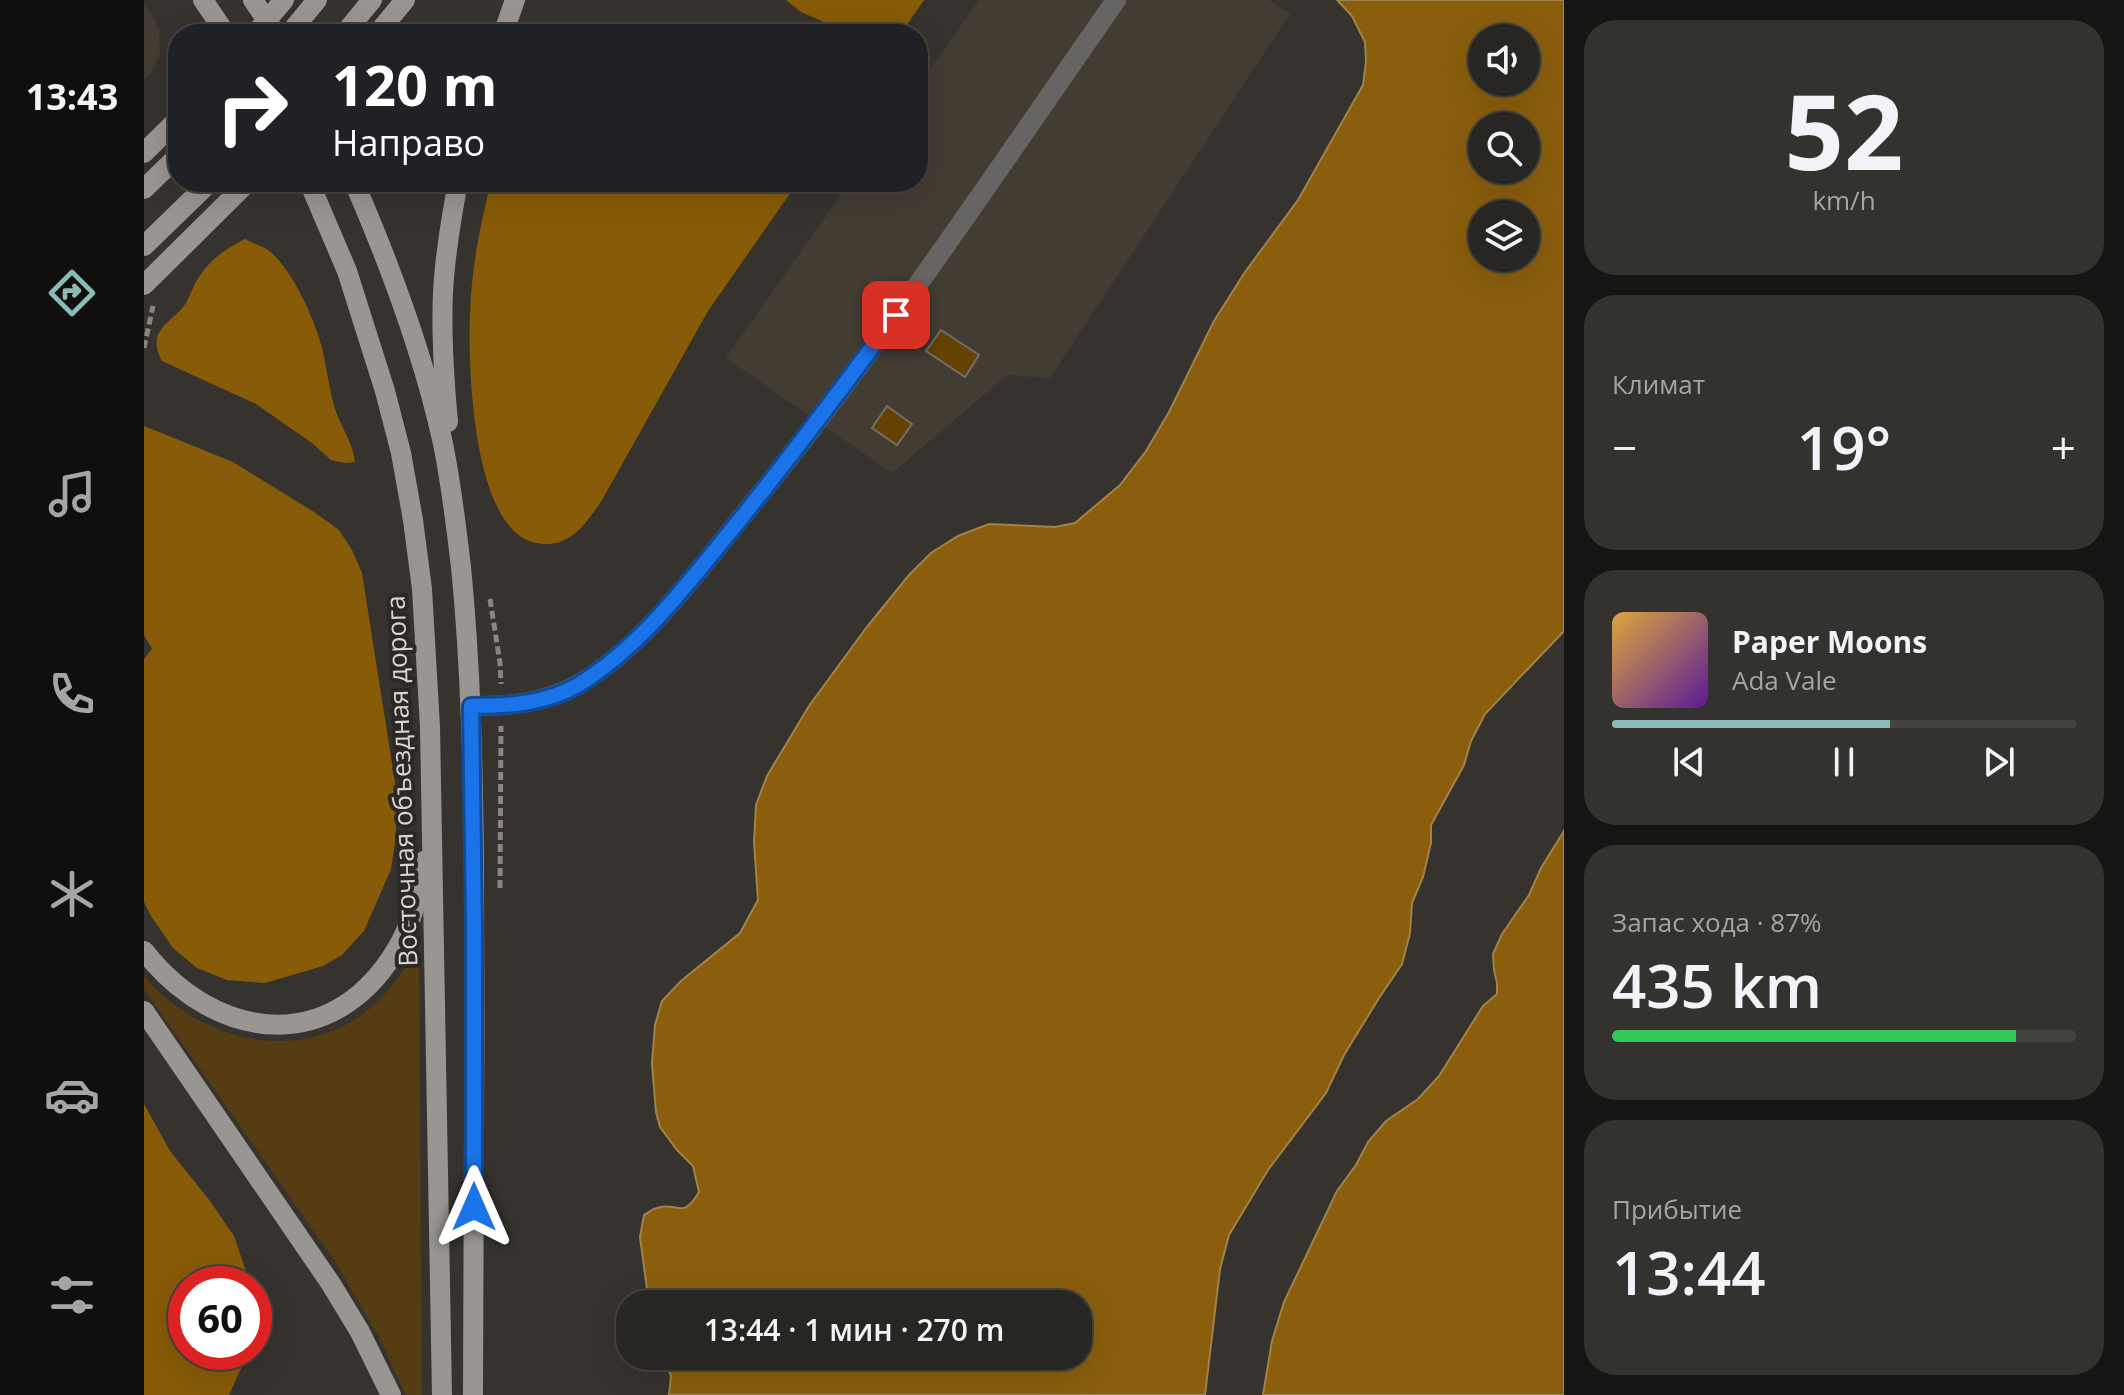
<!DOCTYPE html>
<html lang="ru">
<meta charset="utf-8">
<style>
body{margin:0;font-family:"Open Sans",sans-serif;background:#34322f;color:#f1f3f6;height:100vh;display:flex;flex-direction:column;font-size:30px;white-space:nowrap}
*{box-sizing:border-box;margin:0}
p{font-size:26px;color:#a5a5a5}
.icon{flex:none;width:44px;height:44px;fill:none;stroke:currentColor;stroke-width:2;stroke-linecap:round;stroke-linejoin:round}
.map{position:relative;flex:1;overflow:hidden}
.drawer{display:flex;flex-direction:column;gap:20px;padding:20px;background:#161513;width:560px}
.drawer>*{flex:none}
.top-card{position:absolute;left:24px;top:24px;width:760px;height:168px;border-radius:32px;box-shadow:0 8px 32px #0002,0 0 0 2px #444340;background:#202124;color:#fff;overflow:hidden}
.controls{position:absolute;left:1324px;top:24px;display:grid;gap:16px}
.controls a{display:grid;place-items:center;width:72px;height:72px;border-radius:50%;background:#282622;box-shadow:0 8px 32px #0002,0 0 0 2px #444340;font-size:40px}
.speed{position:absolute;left:24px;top:1266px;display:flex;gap:16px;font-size:40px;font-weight:700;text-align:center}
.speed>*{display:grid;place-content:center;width:104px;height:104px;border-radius:50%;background:#282622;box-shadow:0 8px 32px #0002,0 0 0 2px #444340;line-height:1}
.speed .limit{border:12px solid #d22;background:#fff;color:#111}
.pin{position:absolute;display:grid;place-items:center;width:68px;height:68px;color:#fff;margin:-34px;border-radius:16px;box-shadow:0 4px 12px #0006}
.me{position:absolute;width:88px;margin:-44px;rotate:0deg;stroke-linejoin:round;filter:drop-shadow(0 0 6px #0008)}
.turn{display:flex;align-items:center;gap:28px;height:168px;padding:0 32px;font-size:36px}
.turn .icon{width:104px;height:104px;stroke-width:2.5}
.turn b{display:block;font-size:56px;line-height:68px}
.big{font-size:60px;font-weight:600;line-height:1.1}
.drawer .tile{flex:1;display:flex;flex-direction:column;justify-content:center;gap:12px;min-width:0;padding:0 28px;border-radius:32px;background:#34322f}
.drawer .dial{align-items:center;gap:0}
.dial b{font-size:104px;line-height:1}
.song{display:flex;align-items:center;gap:24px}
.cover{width:96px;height:96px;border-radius:12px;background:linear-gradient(135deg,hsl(40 70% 55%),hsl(270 70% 35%))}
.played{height:8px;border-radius:4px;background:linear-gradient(90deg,#8bbbb9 60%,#444340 60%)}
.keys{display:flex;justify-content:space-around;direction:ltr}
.heat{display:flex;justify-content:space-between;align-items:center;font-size:44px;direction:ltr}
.charge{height:12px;border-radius:6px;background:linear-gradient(90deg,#34c759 87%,#444340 0)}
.trip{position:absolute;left:472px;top:1290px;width:476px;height:80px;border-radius:32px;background:#282622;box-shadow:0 8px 32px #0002,0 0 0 2px #444340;font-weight:600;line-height:80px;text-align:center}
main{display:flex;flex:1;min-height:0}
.tab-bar{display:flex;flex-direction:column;width:144px;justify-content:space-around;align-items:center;background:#100f0e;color:#a5a5a5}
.tab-bar .icon{width:56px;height:56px}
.tab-bar .current{color:#8bbbb9}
.tab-bar b{font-size:36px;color:#f1f3f6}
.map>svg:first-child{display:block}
</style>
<main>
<nav class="tab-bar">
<b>13:43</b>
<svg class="icon current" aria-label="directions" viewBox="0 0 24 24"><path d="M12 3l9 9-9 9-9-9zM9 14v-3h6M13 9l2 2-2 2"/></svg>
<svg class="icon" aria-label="music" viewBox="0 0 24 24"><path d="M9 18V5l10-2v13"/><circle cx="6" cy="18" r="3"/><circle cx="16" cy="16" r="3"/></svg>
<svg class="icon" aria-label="phone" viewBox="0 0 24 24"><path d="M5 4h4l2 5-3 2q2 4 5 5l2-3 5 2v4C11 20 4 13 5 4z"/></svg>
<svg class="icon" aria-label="climate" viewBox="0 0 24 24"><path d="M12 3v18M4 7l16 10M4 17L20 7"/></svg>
<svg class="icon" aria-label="car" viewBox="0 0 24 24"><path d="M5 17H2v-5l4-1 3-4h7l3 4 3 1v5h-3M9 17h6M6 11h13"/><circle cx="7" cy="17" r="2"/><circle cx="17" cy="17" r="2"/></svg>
<svg class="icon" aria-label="filters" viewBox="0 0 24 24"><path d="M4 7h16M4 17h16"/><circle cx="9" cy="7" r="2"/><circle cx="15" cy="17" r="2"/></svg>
</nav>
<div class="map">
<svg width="1420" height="1395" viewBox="0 0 1420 1395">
<rect width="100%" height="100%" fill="#36332e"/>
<g fill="#433c33">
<path d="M 835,0 L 1125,0 L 1146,14 L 906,378 L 863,375 L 748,473 L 582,358 L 706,182 L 774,182 L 774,86 Z"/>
<path d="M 0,3 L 9,16 L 15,30 L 16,54 L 11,67 L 0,80 Z"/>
</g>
<path fill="#553c13" d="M 264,964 L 275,968 L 278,1395 L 262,1395 L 234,1335 L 190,1260 L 0,989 L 0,976 C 53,1039 149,1065 219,1014 C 238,1000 251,982 264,964 Z"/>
<g fill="#875b07">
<path d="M 642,0 L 780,0 L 760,29 L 752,34 L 707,34 L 657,12 Z"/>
<path d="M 347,182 L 654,182 L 564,311 L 458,500 C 442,524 424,550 392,543 C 328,530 324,366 326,315 C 327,271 336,225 347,182 Z"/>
<path d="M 101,239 C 108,243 118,246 124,250 C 148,268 171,320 178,348 C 183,369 185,389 191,409 C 197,427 209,443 211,462 L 201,463 L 187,460 L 168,443 L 112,404 L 18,361 C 1,329 28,324 42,303 C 46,295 49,287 53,280 C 66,259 80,250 101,239 Z"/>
<path d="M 0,426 L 89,462 L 170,512 L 195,530 L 208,550 L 218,573 L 252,789 L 252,836 L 247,869 L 220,931 L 198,955 L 179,966 L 121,983 L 83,980 L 53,968 L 29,948 L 7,916 L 0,902 L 0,659 L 8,649 L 0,635 Z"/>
<path d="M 0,1104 L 26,1151 L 66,1201 L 90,1236 L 104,1277 L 105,1284 L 42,1284 L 42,1352 L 102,1352 L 99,1364 L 85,1395 L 0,1395 Z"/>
</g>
<g fill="#8a5e0d" stroke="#a18248" stroke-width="2" fill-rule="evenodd">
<path d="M 1193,0 L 1420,0 L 1420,631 L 1341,714 L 1327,741 L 1320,765 L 1287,825 L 1287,843 L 1279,877 L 1268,903 L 1266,933 L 1258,964 L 1235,998 L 1200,1055 L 1182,1093 L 1124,1170 L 1085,1235 L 1076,1269 L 1061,1395 L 525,1395 L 527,1376 L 520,1356 L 934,1356 L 934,1304 L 505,1304 L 496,1237 L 500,1215 C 504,1213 508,1209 513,1208 C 535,1201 538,1221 555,1192 L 549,1166 L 533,1150 L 516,1127 L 512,1112 L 508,1063 L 511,1025 L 518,1001 L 537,981 L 596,933 L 614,900 L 610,842 L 612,805 L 623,776 L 665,706 L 722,628 L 765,575 L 787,553 L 814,536 L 845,524 L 911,527 L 931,523 L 976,485 L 1002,451 L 1025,412 L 1070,321 L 1101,272 L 1154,200 L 1219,85 L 1222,62 L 1221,42 L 1208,16 ZM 1338,38 L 1382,38 L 1382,82 L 1338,82 ZM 1338,126 L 1382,126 L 1382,170 L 1338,170 ZM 1338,214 L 1382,214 L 1382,258 L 1338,258 Z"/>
<path d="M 1420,831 L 1420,1395 L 1119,1395 L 1128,1341 L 1140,1302 L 1193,1191 L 1212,1165 L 1224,1142 L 1242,1121 L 1274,1099 L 1295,1076 L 1339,1006 L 1353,994 L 1353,983 L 1350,970 L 1349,954 L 1358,934 L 1385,895 L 1397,868 Z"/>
</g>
<g fill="#634203" stroke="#716e69" stroke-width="2">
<path d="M 797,330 L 835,355 L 821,377 L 782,351 Z"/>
<path d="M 743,406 L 768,424 L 753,445 L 728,428 Z"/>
</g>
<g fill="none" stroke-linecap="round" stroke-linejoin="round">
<g stroke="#888682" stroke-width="5" stroke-dasharray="8 4" stroke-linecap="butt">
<path d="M 0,348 L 9,306"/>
<path d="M 346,599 L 356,663 L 357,684"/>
<path d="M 356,888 L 357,726"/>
</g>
<path stroke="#676563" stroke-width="20" d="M 327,706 C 364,706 399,704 433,685 C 497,649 551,575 597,518 C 732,353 850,175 972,0"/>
<g stroke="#999691" stroke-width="20">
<path d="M 59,0 L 82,34"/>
<path d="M 109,0 L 132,34"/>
<path d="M 145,34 L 173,0"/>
<path d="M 200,34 L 228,0"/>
<path d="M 233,34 L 261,0"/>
<path d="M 359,34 L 371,0"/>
<path d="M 0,153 L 34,119"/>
<path d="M 165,182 L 203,271 L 241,391 L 257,453 L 269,520 L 278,589 L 286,727 L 298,1395"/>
<path d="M 210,182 C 246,265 278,350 298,439 C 307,481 312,524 317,567 C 327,668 329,768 330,870 C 331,1045 330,1220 329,1395"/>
<path d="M 0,189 L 34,156"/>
<path d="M 0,246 L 66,182"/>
<path d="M 0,285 L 104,182"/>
<path d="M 304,422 C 300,379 297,336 299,292 C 301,255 307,219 314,182"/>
<path d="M 0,951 C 74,1045 194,1056 256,943 C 270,918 276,888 280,861"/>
<path d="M 0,1011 L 187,1284 L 216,1332 L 247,1395"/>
</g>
<path stroke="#999691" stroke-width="20" d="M 111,34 L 140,0"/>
</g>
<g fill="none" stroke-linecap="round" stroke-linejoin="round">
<defs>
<path id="route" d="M 330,1207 L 330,924 L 327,706 C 365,706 401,704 434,685 C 493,649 538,591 581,538 C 640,466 696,391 752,315"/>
</defs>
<use href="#route" stroke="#114b97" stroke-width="20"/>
<use href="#route" stroke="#1a73e8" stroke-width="14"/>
</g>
<g text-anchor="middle" stroke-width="8" stroke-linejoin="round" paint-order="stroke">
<g font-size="26" fill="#d8d6d3" stroke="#2c2925">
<text transform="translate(258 781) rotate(-92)" y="9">Восточная объездная дорога</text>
</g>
</g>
</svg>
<div class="controls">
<a><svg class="icon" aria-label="sound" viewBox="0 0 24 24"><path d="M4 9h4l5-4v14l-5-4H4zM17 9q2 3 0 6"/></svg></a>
<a><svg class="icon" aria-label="search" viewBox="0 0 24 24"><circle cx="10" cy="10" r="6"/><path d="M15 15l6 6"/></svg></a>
<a><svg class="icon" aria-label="layers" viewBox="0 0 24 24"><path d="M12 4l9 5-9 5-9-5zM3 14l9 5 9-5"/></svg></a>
</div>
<div class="speed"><div class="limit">60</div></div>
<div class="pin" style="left:752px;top:315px;background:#d93025"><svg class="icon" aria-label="arrive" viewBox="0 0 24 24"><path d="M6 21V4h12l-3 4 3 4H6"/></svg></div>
<svg class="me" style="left:330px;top:1207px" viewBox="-20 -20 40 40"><path d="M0-17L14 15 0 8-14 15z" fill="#1a73e8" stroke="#fff" stroke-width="4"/></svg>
<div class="trip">13:44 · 1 мин · 270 m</div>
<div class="top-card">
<div class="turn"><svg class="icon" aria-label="right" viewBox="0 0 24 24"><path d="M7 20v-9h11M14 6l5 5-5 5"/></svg><div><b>120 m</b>Направо</div></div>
</div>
</div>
<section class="drawer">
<div class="tile dial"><b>52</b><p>km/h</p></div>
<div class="tile"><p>Климат</p>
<div class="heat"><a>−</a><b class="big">19°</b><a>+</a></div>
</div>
<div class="tile">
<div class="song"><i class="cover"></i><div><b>Paper Moons</b><p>Ada Vale</p></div></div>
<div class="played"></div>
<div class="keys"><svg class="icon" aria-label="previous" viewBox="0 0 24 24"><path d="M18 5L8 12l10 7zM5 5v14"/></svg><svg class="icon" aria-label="pause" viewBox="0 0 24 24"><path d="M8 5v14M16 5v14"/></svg><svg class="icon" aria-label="next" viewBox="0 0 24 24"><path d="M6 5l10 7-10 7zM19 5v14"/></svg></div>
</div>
<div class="tile"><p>Запас хода · 87%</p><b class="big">435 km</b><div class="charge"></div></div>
<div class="tile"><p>Прибытие</p><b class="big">13:44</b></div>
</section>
</main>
